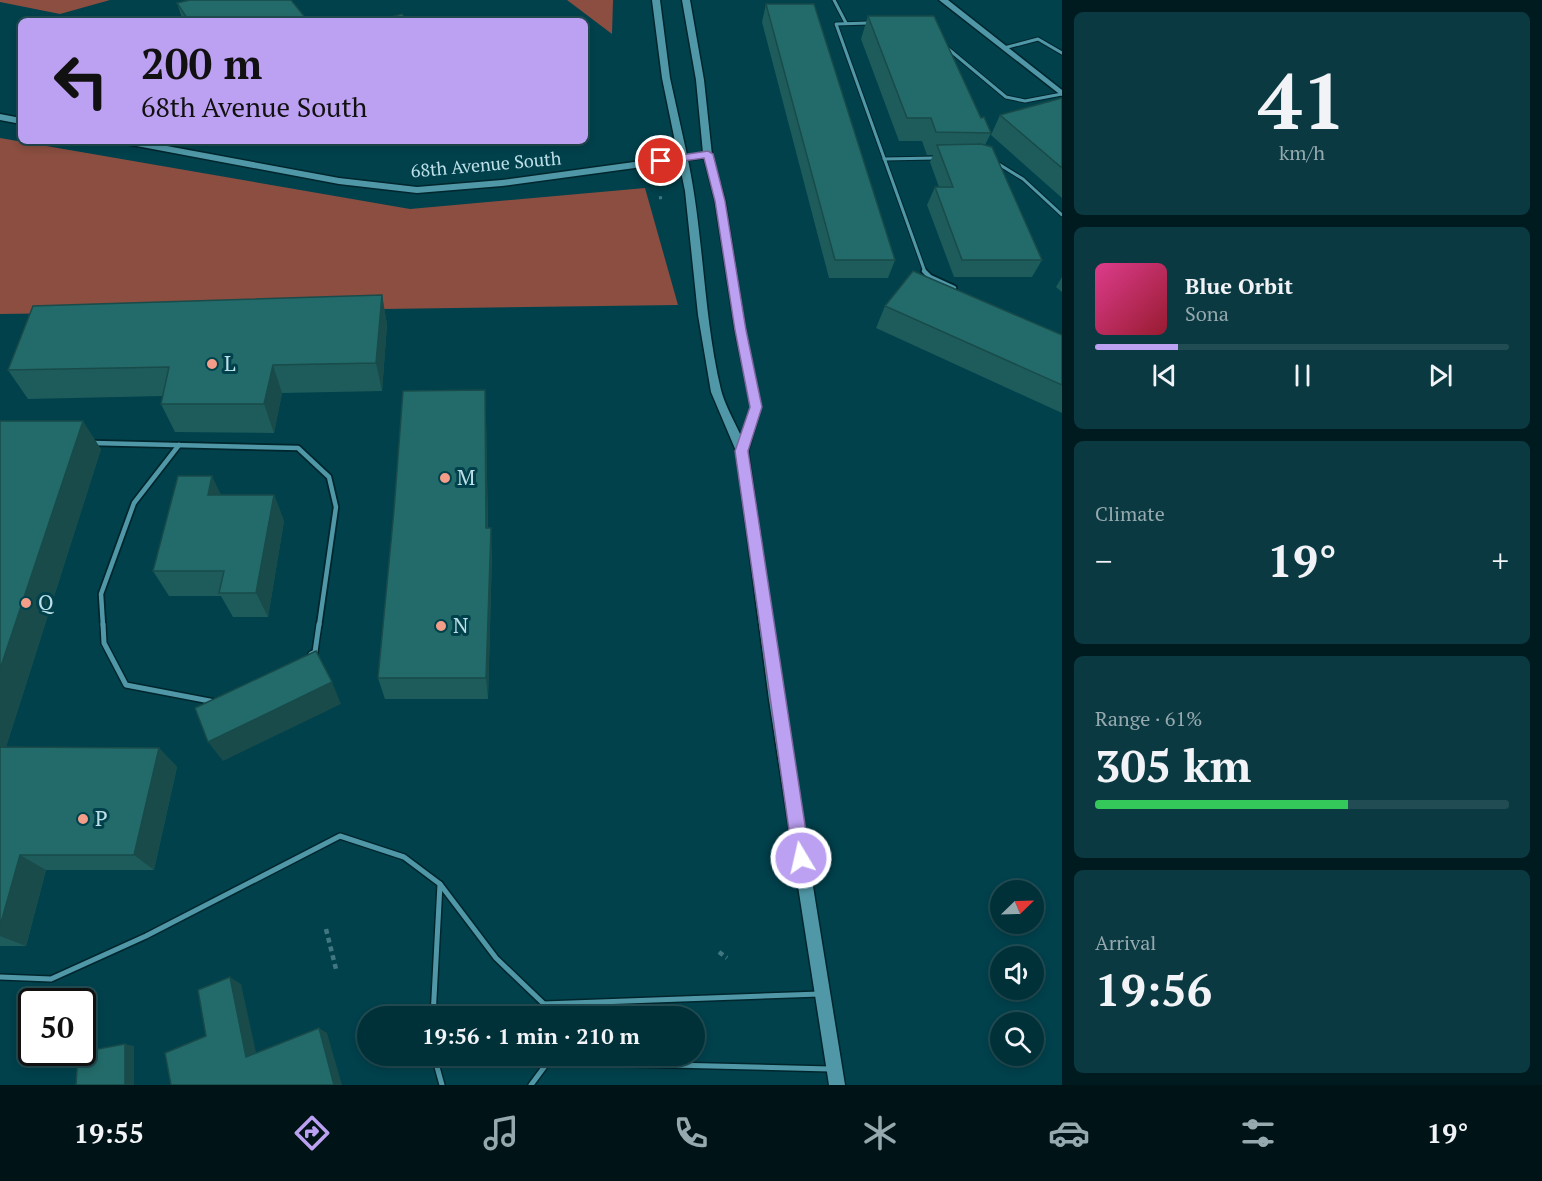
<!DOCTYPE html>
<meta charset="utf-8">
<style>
body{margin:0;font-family:"PT Serif",serif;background:#0a3941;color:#f1f3f6;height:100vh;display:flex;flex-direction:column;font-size:22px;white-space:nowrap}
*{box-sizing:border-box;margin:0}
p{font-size:20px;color:#95a9ae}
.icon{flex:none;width:33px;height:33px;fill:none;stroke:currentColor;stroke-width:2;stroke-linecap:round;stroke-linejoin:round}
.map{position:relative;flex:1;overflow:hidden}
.sheet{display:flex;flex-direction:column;gap:12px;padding:12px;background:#001b1f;width:480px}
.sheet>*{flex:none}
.guide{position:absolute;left:18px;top:18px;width:570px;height:126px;border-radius:9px;box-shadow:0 3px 9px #0003,0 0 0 2px #224c53;background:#bca0f2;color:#111;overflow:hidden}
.needle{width:39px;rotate:67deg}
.fabs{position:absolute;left:990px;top:880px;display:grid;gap:12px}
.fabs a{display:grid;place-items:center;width:54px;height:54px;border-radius:50%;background:#003139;box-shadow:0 3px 9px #0003,0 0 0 2px #224c53;font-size:30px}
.speed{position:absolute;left:18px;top:988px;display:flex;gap:12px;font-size:30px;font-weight:700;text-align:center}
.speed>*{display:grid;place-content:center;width:78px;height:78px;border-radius:50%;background:#003139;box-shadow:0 3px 9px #0003,0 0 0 2px #224c53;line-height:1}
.speed .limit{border:3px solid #111;border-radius:9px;background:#fff;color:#111}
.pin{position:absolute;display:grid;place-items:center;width:51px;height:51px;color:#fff;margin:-26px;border:3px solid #fff;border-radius:50%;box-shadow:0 2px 6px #0007}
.me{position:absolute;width:66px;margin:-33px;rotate:351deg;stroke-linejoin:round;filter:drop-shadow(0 0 4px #0008)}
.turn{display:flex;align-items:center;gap:21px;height:126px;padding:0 24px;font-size:27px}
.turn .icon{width:78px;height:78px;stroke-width:2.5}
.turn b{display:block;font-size:42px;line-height:51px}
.big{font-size:45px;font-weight:600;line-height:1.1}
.sheet .tile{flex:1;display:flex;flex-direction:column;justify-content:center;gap:9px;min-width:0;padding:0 21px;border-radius:9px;background:#0a3941}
.sheet .dial{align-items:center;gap:0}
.dial b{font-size:78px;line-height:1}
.song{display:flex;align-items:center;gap:18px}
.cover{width:72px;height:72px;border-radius:9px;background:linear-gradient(135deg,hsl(330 70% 55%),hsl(350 70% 35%))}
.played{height:6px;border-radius:3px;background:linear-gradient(90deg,#bca0f2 20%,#224c53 20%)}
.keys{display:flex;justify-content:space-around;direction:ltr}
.heat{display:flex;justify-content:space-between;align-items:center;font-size:33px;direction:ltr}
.charge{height:9px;border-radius:4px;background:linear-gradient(90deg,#34c759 61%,#224c53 0)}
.trip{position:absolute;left:357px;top:1006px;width:348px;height:60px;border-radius:30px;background:#003139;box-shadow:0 3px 9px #0003,0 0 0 2px #224c53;font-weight:600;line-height:60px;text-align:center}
.tab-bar{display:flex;height:96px;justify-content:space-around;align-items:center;background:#001417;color:#95a9ae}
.tab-bar .icon{width:42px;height:42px}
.tab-bar .selected{color:#bca0f2}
.tab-bar b{font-size:27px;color:#f1f3f6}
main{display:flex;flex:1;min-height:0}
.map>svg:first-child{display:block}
</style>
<main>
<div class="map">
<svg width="1062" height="1085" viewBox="0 0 1062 1085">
<rect width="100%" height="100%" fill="#00414c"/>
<g fill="#8b4e40">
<path d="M 0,0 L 110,0 L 60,14 L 0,2 Z"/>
<path d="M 567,0 L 613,0 L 612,34 Z"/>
<path d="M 0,138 L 410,209 L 645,188 L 678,305 L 0,314 Z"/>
</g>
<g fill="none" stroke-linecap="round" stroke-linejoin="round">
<defs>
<g id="lane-far2">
<path d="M 834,0 L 846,23"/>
<path d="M 869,23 L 836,24 L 925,272"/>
<path d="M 946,47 L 1006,97 L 1025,101 L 1062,94"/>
<path d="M 1004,48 L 1038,39 L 1062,53"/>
<path d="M 884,159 L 935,158"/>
<path d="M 997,163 L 1023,179 L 1062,215"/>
</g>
<g id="lane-far1">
<path d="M 924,271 L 930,277 L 954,288"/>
<path d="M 93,443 L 298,448 L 329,477 L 336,507 L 319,626"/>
<path d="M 103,626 L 101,594 L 134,503 L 179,445"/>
</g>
<g id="lane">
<path d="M 103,624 L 104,643 L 126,685 L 215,702"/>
<path d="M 311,654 L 315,652 L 319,624"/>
<path d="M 0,977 L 51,979 L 146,936 L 340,836 L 404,857 L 440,884 L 496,958 L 544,1004 L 545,1017"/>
<path d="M 544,1004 L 820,994"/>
<path d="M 433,1017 L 440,884"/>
<path d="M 434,1056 L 442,1085"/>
<path d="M 548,1062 L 830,1069"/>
<path d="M 531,1085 L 548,1062 L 548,1056"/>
</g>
<g id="secondary">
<path d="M 652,0 L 660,0 L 670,78 L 687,155 L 703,153 L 696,80 L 682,0 L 690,0 L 704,80 L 712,155 L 725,201 L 745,330 L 761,407 L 748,451 L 783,700 L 845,1085 L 829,1085 L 769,700 L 736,451 L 711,392 L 698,315 L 685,191 L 679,162 L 502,186 L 417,193 L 339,184 L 126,144 L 122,141 L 140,141 L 339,178 L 417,187 L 502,180 L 678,156 L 662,78 ZM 704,158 L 715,201 L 735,330 L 751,407 L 741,436 C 734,421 725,405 721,390 C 703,314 704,236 688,160 Z"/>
<path d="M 939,0 L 948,0 L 1062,90 L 1062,96 Z"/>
<path d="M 0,114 L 21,118 L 21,124 L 0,120 Z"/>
</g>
</defs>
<use href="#lane-far2" stroke="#00262d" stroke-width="5"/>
<use href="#lane-far1" stroke="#00262d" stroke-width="8"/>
<use href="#lane" stroke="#00262d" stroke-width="8"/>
<use href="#secondary" stroke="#00262d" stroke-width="3"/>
<path stroke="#407781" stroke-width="3" stroke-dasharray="3 2" stroke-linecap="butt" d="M 659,198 L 664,197"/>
<g stroke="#407781" stroke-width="4.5" stroke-dasharray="5 4" stroke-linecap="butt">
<path d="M 326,929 L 336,969"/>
<path d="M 719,952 L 727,958"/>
</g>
<use href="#lane-far2" stroke="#5098a7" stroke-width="3"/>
<use href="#lane-far1" stroke="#5098a7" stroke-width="4.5"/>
<use href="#lane" stroke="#5098a7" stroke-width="5"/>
<use href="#secondary" fill="#5098a7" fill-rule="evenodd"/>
</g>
<g fill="#1e5c5b">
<path d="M 177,3 L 308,21 L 183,21 Z"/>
<path d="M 766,4 L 895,260 L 888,278 L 829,278 L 762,22 Z"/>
<path d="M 868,16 L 981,118 L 991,133 L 985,145 L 1042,260 L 1032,277 L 954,277 L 927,205 L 935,187 L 939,187 L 930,162 L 933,155 L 927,155 L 922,141 L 899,141 L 861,39 Z"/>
<path d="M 1062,98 L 1062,198 L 991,135 L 1000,115 Z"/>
<path d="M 1062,277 L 1062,292 L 1056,287 Z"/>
<path d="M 382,295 L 387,325 L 382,391 L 282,393 L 274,433 L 175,432 L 161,404 L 163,396 L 28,399 L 8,370 Z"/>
<path d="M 885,306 L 1062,335 L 1062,413 L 876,328 Z"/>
<path d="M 485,390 L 486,418 L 488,528 L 492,554 L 488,699 L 385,699 L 378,678 Z"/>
<path d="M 0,421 L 101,449 L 6,747 L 159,748 L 177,767 L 154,870 L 46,870 L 26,946 L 0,946 Z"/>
<path d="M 221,495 L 274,495 L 284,521 L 268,617 L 233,617 L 221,596 L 169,596 L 153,571 Z"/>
</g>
<g fill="#184b4a">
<path d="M 382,295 L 387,325 L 382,391 L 376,363 Z"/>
<path d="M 273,365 L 282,393 L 274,433 L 264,404 Z"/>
<path d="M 485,390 L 486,418 L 488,554 L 486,528 Z"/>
<path d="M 83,421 L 101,449 L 0,766 L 0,669 Z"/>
<path d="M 212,476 L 225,503 L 208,495 Z"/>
<path d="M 274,495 L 284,521 L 268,617 L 256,593 Z"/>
<path d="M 491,528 L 492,554 L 488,699 L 486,678 Z"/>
<path d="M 332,682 L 341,704 L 223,761 L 208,742 Z"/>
<path d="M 159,748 L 177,767 L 154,870 L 134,855 Z"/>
<path d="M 20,855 L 46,870 L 26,946 L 0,936 L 0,926 Z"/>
<path d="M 230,977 L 241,984 L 258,1061 L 246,1057 Z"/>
<path d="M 319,1028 L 327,1033 L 342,1085 L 334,1085 Z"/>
<path d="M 125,1044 L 134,1046 L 134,1085 L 125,1085 Z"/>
</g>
<g fill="#236b6a" stroke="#184b4a" stroke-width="1.5">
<path d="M 190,0 L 291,0 L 308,21 L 224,21 L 224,20 L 219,21 L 189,21 L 177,3 Z"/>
<path d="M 766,4 L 814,4 L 895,260 L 835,260 Z"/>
<path d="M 402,14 L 408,21 L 377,21 Z"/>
<path d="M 868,16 L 934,16 L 981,118 L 984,117 L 991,133 L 936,132 L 931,118 L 907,118 Z"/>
<path d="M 1062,98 L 1062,168 L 1000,115 Z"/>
<path d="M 981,144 L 992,147 L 1042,260 L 962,260 L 935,187 L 953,187 L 937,145 Z"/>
<path d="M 913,271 L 1062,335 L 1062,385 L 885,306 Z"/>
<path d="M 382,295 L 376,363 L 273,365 L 264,404 L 161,404 L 169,367 L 8,370 L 33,306 Z"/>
<path d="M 485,390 L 486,528 L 491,528 L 486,678 L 378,678 L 394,510 L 403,391 Z"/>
<path d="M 0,421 L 83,421 L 0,669 Z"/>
<path d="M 178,476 L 212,476 L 208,495 L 274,495 L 256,593 L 219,593 L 224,571 L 153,571 Z"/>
<path d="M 316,651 L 332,682 L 208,742 L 195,708 Z"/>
<path d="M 0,747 L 159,748 L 134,855 L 20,855 L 0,926 Z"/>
<path d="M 230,977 L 246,1057 L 319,1028 L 334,1085 L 171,1085 L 165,1053 L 206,1036 L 198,990 Z"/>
<path d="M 125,1044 L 125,1085 L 76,1085 L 78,1053 L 82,1053 L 82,1052 Z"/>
</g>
<path fill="#bca0f2" stroke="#7a689d" stroke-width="1.5" d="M 708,151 L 713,154 L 725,201 L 746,330 L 762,407 L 748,451 L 810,858 L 807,864 L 801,866 L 795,864 L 793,858 L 735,451 L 750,407 L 735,330 L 715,201 L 704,158 L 661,164 L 656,161 L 661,158 Z"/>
<g fill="#f49e8a" stroke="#00414c" stroke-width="2">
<circle cx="212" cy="364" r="6"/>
<circle cx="445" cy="478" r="6"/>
<circle cx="26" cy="603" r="6"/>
<circle cx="441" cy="626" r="6"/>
<circle cx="83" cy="819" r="6"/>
</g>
<g text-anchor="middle" stroke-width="6" stroke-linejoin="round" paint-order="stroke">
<g font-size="18" fill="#bee0e8" stroke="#00414c">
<text transform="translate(486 165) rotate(-5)" y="6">68th Avenue South</text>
</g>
<g font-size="21" fill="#bee0e8" stroke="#00414c" text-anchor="start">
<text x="224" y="371">L</text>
<text x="457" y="485">M</text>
<text x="38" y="610">Q</text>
<text x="453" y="633">N</text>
<text x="95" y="826">P</text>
</g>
</g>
</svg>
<div class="fabs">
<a><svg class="needle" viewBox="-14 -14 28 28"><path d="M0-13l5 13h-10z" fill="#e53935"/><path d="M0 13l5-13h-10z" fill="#95a9ae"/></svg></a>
<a><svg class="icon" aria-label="sound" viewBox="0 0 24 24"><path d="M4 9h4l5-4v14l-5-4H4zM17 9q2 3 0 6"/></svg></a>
<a><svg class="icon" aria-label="search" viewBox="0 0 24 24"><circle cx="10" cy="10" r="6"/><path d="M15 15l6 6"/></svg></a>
</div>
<div class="speed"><div class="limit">50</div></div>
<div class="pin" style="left:661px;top:161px;background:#d93025"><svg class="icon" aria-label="arrive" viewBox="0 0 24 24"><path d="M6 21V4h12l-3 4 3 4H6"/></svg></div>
<svg class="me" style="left:801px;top:858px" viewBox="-20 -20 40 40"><circle r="17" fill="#bca0f2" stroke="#fff" stroke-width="3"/><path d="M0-11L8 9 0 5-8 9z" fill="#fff"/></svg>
<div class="trip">19:56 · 1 min · 210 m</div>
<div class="guide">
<div class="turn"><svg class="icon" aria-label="left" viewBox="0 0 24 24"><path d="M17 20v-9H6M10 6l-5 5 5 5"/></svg><div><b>200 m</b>68th Avenue South</div></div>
</div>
</div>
<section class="sheet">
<div class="tile dial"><b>41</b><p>km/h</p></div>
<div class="tile">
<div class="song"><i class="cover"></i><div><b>Blue Orbit</b><p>Sona</p></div></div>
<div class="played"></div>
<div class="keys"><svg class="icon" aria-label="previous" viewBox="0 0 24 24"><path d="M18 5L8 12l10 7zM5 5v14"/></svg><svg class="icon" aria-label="pause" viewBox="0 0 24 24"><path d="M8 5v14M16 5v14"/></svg><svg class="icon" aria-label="next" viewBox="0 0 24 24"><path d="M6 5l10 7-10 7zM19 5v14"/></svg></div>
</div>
<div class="tile"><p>Climate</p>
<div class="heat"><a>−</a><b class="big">19°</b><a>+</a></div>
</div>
<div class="tile"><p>Range · 61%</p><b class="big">305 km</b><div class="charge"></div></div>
<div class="tile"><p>Arrival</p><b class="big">19:56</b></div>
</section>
</main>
<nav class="tab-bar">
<b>19:55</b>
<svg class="icon selected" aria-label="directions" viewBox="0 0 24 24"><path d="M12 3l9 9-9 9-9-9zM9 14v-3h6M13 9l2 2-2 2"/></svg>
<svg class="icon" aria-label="music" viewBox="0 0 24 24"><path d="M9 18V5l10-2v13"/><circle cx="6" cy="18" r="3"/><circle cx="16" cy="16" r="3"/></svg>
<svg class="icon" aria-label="phone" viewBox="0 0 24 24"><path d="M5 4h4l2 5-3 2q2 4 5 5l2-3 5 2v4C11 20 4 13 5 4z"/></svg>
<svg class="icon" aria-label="climate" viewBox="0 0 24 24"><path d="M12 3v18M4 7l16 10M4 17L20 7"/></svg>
<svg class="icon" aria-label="car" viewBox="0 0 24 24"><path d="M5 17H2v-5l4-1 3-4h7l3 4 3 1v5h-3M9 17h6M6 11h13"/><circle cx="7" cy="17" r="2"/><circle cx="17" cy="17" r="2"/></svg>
<svg class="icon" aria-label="filters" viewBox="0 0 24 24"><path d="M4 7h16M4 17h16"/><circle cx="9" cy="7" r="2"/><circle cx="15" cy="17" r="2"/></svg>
<b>19°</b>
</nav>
